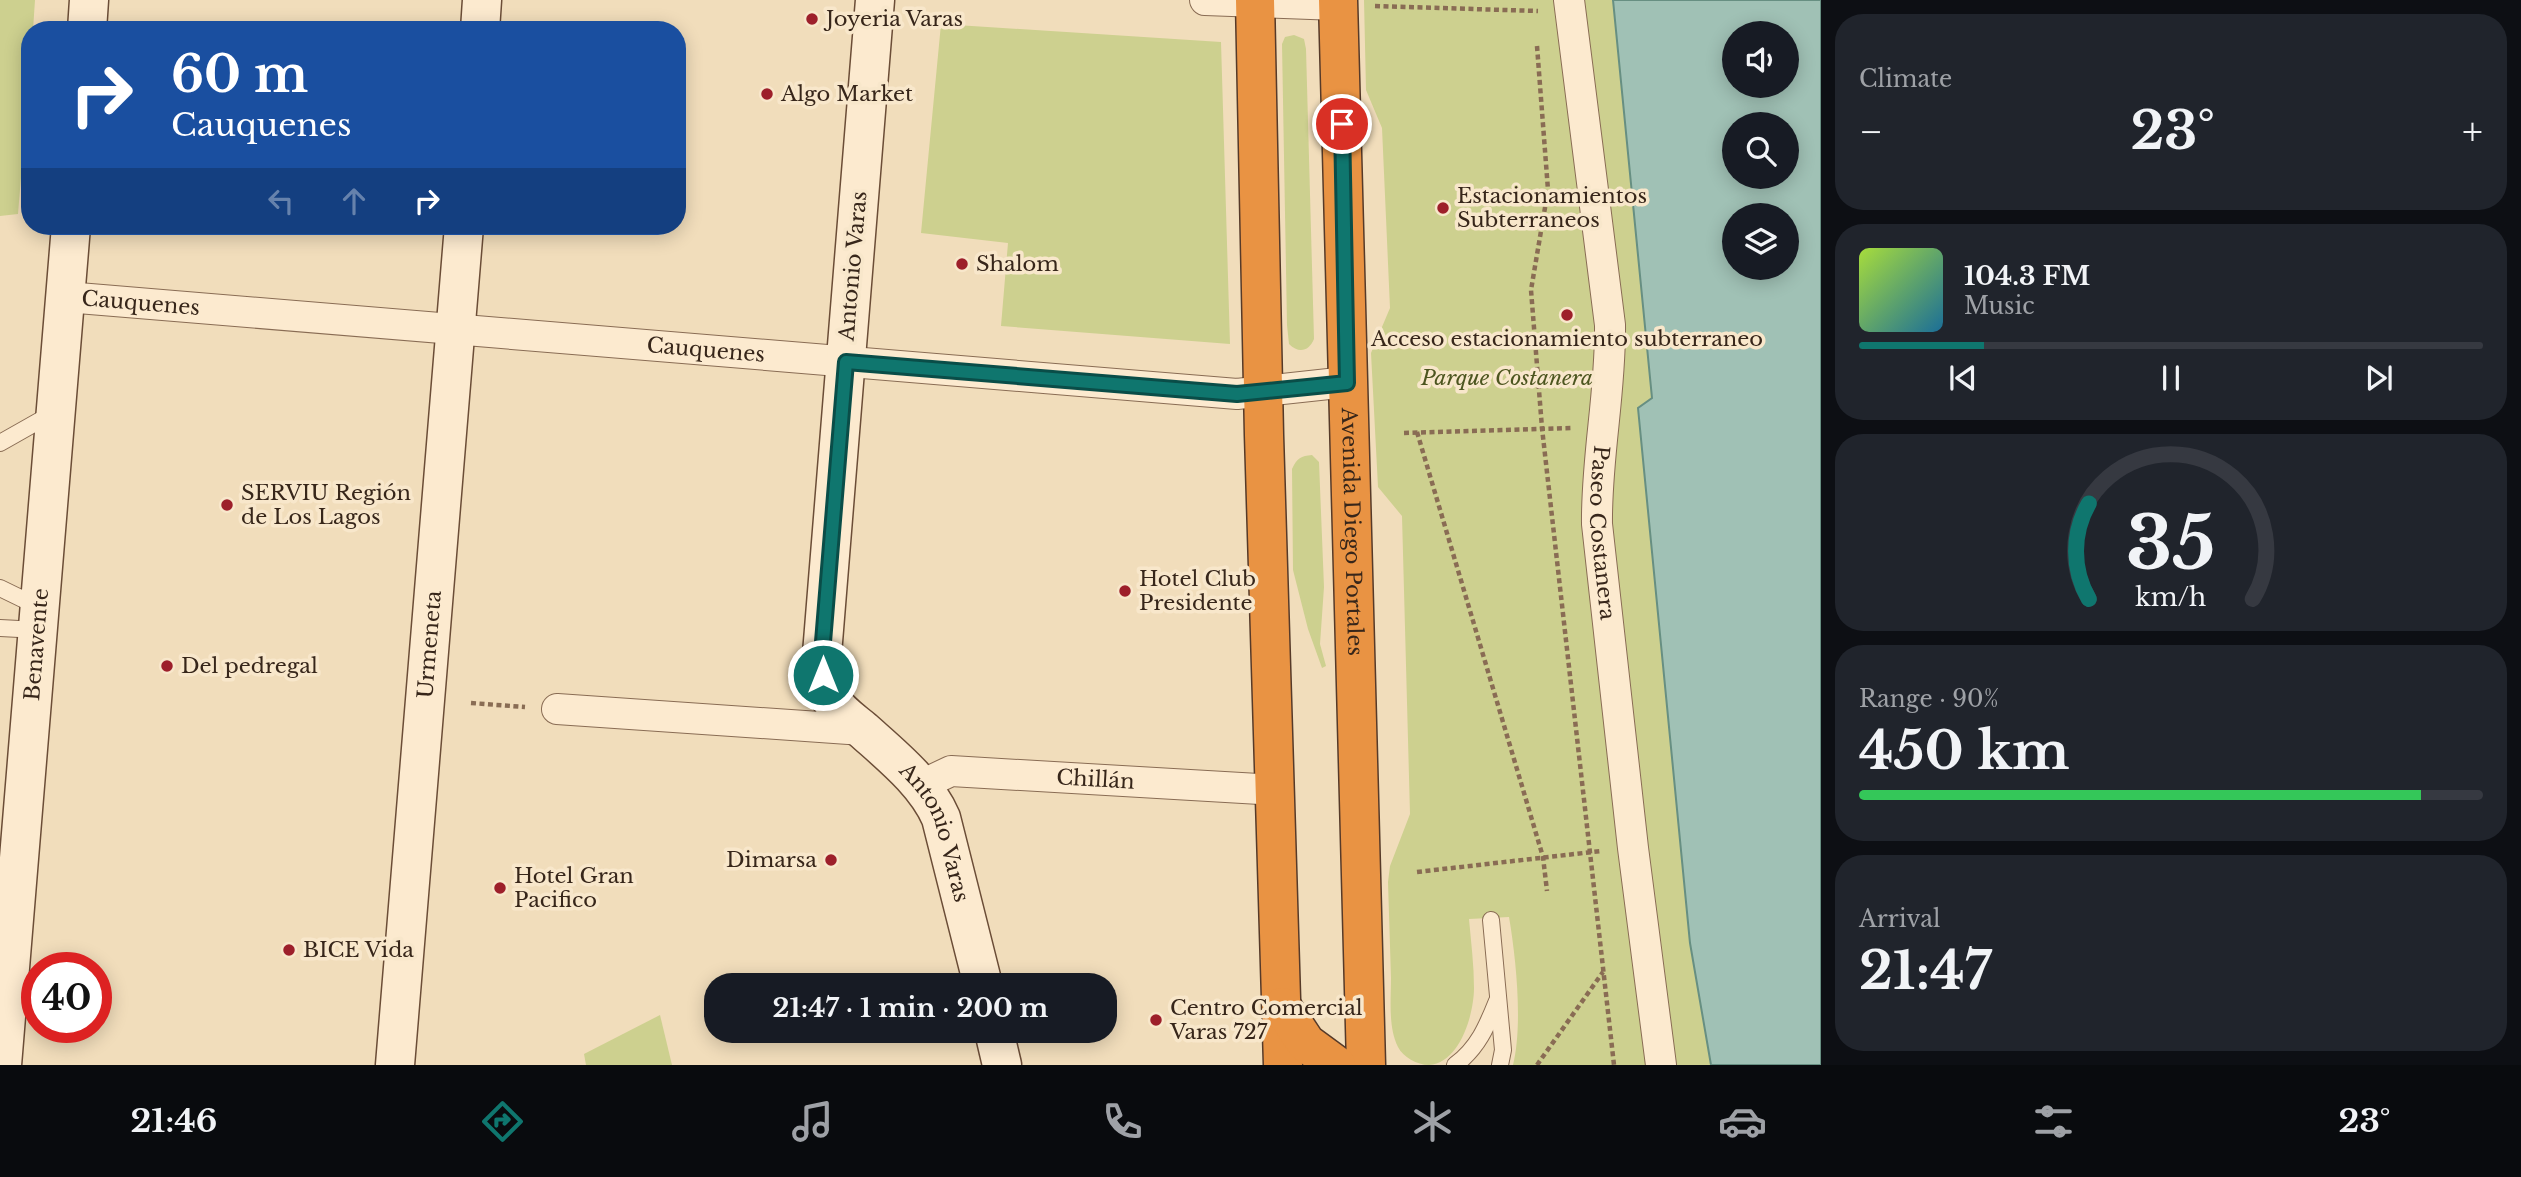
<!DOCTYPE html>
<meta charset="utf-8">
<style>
body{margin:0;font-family:"Libre Baskerville",serif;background:#20242c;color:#f1f3f6;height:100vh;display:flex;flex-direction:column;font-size:26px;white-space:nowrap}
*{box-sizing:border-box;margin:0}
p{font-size:23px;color:#9ea1a6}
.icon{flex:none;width:38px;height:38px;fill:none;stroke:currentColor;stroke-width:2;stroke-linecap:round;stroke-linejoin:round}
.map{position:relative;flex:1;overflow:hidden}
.drawer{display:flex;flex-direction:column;gap:14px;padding:14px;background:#0d0f14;width:700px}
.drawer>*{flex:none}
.hud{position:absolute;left:21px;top:21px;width:665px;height:214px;border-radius:28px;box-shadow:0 4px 18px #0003;background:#1a4fa0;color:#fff;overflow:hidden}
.controls{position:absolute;left:1722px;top:21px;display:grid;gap:14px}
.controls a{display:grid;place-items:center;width:77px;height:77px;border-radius:50%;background:#171b24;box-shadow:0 4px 18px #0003;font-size:35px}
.speed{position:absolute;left:21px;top:952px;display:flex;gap:14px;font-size:35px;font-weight:700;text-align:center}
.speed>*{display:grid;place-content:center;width:91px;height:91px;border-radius:50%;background:#171b24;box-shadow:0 4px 18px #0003;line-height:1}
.speed .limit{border:10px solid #d22;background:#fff;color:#111}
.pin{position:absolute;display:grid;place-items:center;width:60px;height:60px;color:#fff;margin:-30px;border:4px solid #fff;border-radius:50%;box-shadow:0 2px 7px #0007}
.me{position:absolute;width:77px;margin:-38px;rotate:0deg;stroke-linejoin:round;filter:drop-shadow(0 0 5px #0008)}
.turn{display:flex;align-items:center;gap:24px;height:147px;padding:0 35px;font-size:32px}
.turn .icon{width:91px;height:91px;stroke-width:2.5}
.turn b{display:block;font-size:49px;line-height:60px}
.lanes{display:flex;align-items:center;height:66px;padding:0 35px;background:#0003;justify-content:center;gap:35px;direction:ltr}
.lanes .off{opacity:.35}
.big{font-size:52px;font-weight:700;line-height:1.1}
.drawer .tile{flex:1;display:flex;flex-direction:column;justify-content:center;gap:10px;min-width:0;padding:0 24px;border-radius:28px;background:#20242c}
.drawer .dial{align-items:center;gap:0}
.dial svg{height:182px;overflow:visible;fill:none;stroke:#363941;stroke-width:7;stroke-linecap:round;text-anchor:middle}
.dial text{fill:#f1f3f6;stroke:none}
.song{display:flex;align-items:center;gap:21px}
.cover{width:84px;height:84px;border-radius:10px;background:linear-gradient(135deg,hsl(80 70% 55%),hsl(200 70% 35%))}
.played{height:7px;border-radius:4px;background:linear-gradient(90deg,#0f766e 20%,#363941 20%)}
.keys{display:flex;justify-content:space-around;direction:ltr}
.heat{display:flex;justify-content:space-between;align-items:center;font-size:38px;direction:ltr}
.charge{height:10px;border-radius:5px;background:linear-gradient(90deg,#34c759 90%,#363941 0)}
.trip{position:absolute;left:704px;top:973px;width:413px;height:70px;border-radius:28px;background:#171b24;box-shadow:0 4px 18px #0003;font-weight:700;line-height:70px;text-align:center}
.dock{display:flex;height:112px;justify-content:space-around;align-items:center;background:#090b0e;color:#9ea1a6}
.dock .icon{width:49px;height:49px}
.dock .active{color:#0f766e}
.dock b{font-size:32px;color:#f1f3f6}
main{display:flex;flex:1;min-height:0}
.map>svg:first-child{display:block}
</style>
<main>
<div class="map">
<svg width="1821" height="1065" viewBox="0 0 1821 1065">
<rect width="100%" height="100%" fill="#f1ddbb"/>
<g fill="#cdd08f">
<path d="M 0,0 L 35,0 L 33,30 L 30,30 L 30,69 L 18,214 L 0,216 Z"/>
<path d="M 1364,0 L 1613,0 L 1652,399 L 1638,409 L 1690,943 L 1711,1065 L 1513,1065 C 1523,1025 1516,958 1509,917 L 1469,919 C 1471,942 1474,965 1474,988 C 1474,1014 1460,1063 1429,1065 C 1417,1065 1403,1057 1398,1047 C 1388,1027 1391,1000 1391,978 C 1390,946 1389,914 1388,882 L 1390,866 L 1410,814 L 1402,516 L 1378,487 L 1371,353 L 1390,308 L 1382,128 L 1366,90 Z"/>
<path d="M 941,24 L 1221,42 L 1230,344 L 1001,326 L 1008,243 L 921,233 Z"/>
<path d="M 1294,35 L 1304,39 L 1306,49 L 1314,339 C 1309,351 1299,354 1289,344 L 1287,325 L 1282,44 L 1285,37 Z"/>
<path d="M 1312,455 L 1319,462 L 1324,587 L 1320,644 L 1326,666 L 1322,668 L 1308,629 L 1293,570 L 1292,469 C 1297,458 1301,456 1312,455 Z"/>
<path d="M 660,1015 L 672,1065 L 586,1065 L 584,1054 Z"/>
</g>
<path fill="#a0c1b5" stroke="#678f82" stroke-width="2" fill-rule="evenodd" d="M 1613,0 L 1821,0 L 1821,1065 L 1711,1065 L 1690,943 L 1638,408 L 1652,398 ZM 1734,33 L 1787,33 L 1787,86 L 1734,86 ZM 1734,124 L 1787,124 L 1787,177 L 1734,177 ZM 1734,215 L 1787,215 L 1787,268 L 1734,268 Z"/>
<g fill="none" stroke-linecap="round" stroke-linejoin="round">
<defs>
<g id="lane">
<path d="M 0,443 L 53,413"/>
<path d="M 0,588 L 39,607"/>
<path d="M 0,628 L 38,630"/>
<path d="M 1491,920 L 1503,1050 L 1500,1065"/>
<path d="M 1455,1065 C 1478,1048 1487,1026 1497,1001"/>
</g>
<g id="street">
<path d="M 1205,0 L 1338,5"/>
<path id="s1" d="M 1569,0 L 1610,325 C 1611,392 1596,458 1597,524 L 1633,848 L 1661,1065"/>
<path id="s2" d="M 66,297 L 1237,394 L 1347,382"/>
<path d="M 557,709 L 863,730"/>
<path id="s3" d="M 925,790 L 932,780 L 951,771 L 1275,790"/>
</g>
<g id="secondary">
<path id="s4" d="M 875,0 L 822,654 C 823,668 823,683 829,696 C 837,711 851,720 863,730 C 892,756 926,783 941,818 L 983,985"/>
<path d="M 87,30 L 89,0"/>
<path d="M 480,30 L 482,0"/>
<path d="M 994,1031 L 1002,1065"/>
<path id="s5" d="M 2,1065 L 71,226"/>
<path id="s6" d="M 395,1065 L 464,226"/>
</g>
<g id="highway">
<path d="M 1255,0 L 1264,435 L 1283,1065"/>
<path id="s7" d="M 1338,0 L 1366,1065"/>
<path d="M 1282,1007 L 1306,1043 L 1336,1065"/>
</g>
</defs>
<use href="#lane" stroke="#896c54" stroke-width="18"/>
<use href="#street" stroke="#896c54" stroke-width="32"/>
<use href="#secondary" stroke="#6b4d37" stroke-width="41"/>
<use href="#highway" stroke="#563a29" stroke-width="41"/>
<g stroke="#896c54" stroke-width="4.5" stroke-dasharray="5 3.5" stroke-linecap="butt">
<path d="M 1375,6 L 1538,11"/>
<path d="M 1537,46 L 1548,190 L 1531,290 L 1542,428 L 1614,1065"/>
<path d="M 1417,432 L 1543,857 L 1547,891"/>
<path d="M 1404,433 L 1571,428"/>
<path d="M 471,703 L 525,707"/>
<path d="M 1417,872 L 1601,851"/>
<path d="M 1537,1065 L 1603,972"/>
</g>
<use href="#lane" stroke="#fceacf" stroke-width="16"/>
<use href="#street" stroke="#fceacf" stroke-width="30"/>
<use href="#secondary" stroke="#fceacf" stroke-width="38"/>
<use href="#highway" stroke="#e99343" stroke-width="38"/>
</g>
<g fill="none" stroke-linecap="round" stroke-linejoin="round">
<defs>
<path id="route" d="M 823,675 L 822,654 L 846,362 L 1237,394 L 1347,383 L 1342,124"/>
</defs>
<use href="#route" stroke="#0a4d48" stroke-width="18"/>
<use href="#route" stroke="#0f766e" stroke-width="12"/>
</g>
<g fill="#9d1f2a" stroke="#f8e7cb" stroke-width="2.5">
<circle cx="812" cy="19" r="7"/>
<circle cx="767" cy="94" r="7"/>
<circle cx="1443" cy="208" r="7"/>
<circle cx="962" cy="264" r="7"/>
<circle cx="1567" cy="315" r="7"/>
<circle cx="227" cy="505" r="7"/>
<circle cx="1125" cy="591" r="7"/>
<circle cx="167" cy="666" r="7"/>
<circle cx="831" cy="860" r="7"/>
<circle cx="500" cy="888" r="7"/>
<circle cx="289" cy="950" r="7"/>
<circle cx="1156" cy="1020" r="7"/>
</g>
<g text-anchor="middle" stroke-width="7" stroke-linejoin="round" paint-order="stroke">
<g font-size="21" fill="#37261a" stroke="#f8e7cb" text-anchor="start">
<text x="826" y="26">Joyeria Varas</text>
<text x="781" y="101">Algo Market</text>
<text x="1457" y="203">Estacionamientos<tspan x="1457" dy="24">Subterraneos</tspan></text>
<text x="976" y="271">Shalom</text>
<text x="1567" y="346" text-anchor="middle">Acceso estacionamiento subterraneo</text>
<text x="241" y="500">SERVIU Región<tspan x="241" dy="24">de Los Lagos</tspan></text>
<text x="1139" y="586">Hotel Club<tspan x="1139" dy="24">Presidente</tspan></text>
<text x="181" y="673">Del pedregal</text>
<text x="817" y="867" text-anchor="end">Dimarsa</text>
<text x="514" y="883">Hotel Gran<tspan x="514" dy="24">Pacifico</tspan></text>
<text x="303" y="957">BICE Vida</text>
<text x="1170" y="1015">Centro Comercial<tspan x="1170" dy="24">Varas 727</tspan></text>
</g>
<g font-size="21" fill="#37261a" stroke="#f8e7cb">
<text transform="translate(853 266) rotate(-85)" y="7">Antonio Varas</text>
<text dy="7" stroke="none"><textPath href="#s2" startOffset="75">Cauquenes</textPath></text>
<text dy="7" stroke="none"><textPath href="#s2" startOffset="642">Cauquenes</textPath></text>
<text dy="7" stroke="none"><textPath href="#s7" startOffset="532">Avenida Diego Portales</textPath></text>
<text dy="7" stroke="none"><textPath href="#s1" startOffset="536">Paseo Costanera</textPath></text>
<text dy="7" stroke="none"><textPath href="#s5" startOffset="422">Benavente</textPath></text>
<text dy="7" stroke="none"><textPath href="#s6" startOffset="422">Urmeneta</textPath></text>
<text dy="7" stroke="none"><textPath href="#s3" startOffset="178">Chillán</textPath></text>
<text dy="7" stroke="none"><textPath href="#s4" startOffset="877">Antonio Varas</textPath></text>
</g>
<g font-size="21" font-style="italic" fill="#4c551f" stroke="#f8e7cb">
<text x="1507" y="385">Parque Costanera</text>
</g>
</g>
</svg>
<div class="controls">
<a><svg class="icon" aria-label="sound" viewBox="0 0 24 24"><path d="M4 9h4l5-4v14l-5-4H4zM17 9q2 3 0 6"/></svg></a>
<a><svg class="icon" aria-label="search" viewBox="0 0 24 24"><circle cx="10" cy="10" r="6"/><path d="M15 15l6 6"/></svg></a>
<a><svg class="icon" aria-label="layers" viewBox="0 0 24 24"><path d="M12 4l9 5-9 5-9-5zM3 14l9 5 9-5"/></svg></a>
</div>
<div class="speed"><div class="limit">40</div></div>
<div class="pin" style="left:1342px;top:124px;background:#d93025"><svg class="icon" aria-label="arrive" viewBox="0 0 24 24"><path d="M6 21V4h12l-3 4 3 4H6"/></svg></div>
<svg class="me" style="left:823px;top:675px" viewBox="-20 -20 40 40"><circle r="17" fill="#0f766e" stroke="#fff" stroke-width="3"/><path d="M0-11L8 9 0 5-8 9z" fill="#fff"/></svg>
<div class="trip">21:47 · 1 min · 200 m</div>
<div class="hud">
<div class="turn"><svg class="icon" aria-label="right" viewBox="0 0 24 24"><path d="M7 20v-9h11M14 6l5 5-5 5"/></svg><div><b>60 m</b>Cauquenes</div></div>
<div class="lanes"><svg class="icon off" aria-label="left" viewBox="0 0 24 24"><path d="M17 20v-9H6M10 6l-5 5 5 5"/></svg><svg class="icon off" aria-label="ahead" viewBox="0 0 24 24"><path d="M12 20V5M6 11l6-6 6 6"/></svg><svg class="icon" aria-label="right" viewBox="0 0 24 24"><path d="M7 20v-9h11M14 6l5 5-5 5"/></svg></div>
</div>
</div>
<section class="drawer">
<div class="tile"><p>Climate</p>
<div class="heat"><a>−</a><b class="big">23°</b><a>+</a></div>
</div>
<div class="tile">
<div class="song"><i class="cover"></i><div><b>104.3 FM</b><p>Music</p></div></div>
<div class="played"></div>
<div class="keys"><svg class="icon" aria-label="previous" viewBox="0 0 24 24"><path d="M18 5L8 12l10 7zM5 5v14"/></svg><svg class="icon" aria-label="pause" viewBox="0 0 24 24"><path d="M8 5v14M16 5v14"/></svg><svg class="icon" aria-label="next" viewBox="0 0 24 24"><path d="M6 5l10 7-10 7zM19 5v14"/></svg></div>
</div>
<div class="tile dial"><svg viewBox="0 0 100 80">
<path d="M14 69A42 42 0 1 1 86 69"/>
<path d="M14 69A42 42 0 0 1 14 27" stroke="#0f766e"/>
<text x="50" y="56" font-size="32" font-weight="700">35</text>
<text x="50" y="72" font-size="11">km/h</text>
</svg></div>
<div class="tile"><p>Range · 90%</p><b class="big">450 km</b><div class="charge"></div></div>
<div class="tile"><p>Arrival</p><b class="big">21:47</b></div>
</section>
</main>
<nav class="dock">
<b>21:46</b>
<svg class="icon active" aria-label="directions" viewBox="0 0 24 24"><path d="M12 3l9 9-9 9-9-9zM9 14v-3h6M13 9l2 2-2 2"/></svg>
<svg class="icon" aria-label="music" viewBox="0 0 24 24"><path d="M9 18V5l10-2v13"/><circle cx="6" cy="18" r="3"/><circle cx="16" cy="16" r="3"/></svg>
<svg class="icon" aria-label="phone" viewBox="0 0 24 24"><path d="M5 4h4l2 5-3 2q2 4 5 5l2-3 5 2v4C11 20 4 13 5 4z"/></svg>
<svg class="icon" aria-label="climate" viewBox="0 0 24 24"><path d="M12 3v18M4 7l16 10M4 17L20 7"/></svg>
<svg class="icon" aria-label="car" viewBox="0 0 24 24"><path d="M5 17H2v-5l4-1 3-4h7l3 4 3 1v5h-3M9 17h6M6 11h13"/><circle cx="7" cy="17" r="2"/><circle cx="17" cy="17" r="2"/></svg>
<svg class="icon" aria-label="filters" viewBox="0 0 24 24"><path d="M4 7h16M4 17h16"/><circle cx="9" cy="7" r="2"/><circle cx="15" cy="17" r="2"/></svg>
<b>23°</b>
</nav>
